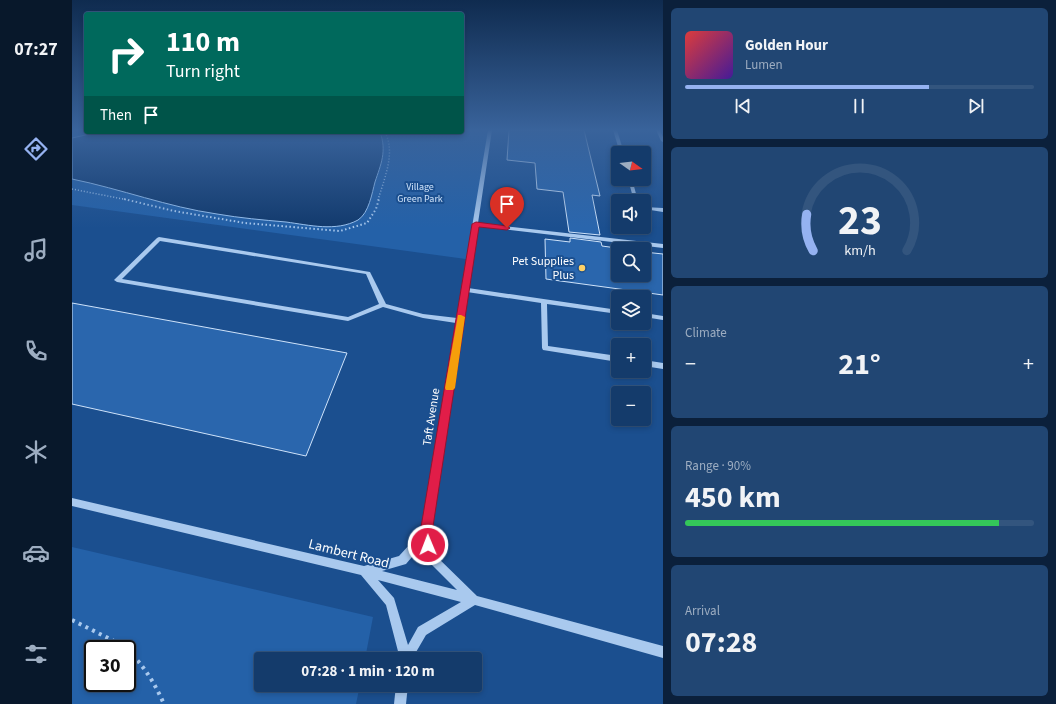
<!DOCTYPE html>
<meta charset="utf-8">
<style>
body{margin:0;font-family:"Source Sans 3",sans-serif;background:#214673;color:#f1f3f6;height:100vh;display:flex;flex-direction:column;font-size:15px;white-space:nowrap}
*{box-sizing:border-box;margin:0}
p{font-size:13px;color:#9dadc1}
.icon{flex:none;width:22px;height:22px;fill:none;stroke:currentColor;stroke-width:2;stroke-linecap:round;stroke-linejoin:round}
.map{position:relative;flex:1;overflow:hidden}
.panel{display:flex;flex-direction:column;gap:8px;padding:8px;background:#0b203b;width:393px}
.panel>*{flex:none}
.top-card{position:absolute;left:12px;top:12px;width:380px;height:122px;border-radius:4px;box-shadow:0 2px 6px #0003,0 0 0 1px #33557e;background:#00695c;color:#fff;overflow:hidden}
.needle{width:26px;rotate:104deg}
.fabs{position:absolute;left:539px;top:146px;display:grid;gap:8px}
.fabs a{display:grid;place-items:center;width:40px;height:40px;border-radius:4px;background:#143b6b;box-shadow:0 2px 6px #0003,0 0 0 1px #33557e;font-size:20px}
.speed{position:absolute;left:12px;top:640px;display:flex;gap:8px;font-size:20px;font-weight:700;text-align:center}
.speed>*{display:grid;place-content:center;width:52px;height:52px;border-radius:50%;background:#143b6b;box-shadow:0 2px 6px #0003,0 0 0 1px #33557e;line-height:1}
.speed .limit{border:2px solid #111;border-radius:6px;background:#fff;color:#111}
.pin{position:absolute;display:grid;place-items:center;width:34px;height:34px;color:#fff;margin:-41px -17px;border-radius:50% 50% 50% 0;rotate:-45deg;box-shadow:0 0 4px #0007}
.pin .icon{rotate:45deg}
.me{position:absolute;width:44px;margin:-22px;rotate:359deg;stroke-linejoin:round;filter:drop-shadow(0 0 3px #0008)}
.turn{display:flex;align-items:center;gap:14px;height:84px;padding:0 16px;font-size:18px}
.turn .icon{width:52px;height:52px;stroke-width:2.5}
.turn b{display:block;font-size:28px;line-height:34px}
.then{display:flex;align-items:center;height:38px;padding:0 16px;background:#0003;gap:8px;font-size:15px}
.big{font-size:30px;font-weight:700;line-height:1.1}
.panel .card{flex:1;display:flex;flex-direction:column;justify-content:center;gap:6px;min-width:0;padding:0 14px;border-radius:6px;background:#214673}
.panel .dial{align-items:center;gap:0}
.dial svg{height:104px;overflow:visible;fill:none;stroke:#33557e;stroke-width:7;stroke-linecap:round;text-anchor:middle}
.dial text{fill:#f1f3f6;stroke:none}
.song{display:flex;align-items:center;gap:12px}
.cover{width:48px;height:48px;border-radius:6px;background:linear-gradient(135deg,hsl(0 70% 55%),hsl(260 70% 35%))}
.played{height:4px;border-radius:2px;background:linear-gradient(90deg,#95b2f1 70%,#33557e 70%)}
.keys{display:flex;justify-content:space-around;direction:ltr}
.heat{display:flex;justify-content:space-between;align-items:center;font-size:22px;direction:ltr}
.charge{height:6px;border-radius:3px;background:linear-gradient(90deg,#34c759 90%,#33557e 0)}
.trip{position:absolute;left:182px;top:652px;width:228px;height:40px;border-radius:4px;background:#143b6b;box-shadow:0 2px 6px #0003,0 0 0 1px #33557e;font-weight:700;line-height:40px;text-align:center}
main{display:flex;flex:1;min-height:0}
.menu{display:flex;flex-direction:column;width:72px;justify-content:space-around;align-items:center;background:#08182b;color:#9dadc1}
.menu .icon{width:28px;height:28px}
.menu .on{color:#95b2f1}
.menu b{font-size:18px;color:#f1f3f6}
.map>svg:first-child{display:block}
</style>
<main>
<nav class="menu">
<b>07:27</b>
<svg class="icon on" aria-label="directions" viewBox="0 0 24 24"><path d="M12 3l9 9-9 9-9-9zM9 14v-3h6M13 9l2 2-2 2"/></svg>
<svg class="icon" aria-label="music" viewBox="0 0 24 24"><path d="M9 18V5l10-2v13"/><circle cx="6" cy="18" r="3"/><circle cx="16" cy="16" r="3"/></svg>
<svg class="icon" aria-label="phone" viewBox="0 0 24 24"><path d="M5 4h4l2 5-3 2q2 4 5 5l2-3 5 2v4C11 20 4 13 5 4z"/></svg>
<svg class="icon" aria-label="climate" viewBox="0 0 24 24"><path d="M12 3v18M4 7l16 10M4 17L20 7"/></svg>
<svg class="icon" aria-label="car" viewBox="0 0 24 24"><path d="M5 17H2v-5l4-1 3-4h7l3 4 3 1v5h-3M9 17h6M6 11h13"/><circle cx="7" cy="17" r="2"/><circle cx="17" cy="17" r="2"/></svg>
<svg class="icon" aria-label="filters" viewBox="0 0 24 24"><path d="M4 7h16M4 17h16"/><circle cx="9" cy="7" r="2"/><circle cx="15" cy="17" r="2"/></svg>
</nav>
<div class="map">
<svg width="591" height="704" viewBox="0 0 591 704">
<rect width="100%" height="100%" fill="#1b4f8f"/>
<g fill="#2461a8" fill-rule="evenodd">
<path d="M 0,130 L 14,130 L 14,132 L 390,132 L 390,130 L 417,130 L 401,260 L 0,205 Z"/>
<path d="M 0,547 L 301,617 L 293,659 L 189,659 L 189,685 L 288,685 L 284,704 L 0,704 ZM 21,649 L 55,649 L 55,683 L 21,683 Z"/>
</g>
<path fill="#123a6d" stroke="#9cc4f0" d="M 27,132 L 308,132 C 315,151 309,164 303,182 C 300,193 297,213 286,220 C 264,232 237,225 214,222 C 191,220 168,218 145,214 C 96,207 49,189 0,179 L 0,138 Z"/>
<g fill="#2a66ad" stroke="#cfe3fa">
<path d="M 437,130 L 512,130 L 528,196 L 520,195 L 528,235 L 497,232 L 491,192 L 465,189 L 463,163 L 435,160 Z"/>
<path d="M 498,238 L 529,242 L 530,246 L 552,249 L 546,249 L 546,275 L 572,275 L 572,252 L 591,254 L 591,295 L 474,279 L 473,239 L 498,242 Z"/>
<path d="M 0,303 L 275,353 L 234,456 L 0,404 Z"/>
</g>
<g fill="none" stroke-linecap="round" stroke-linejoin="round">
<g stroke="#a9c9ee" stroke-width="1.5" stroke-dasharray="1 2" stroke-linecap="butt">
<path d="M 0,189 L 56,200"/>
<path d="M 306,200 C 312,179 324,153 313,132"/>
</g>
<path stroke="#a9c9ee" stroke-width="2" stroke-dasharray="1.5 2.5" stroke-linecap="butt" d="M 52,199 L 102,211 L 173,223 L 268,231 L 295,223 L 304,209 L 307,199"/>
<g stroke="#a9c9ee" stroke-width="4" stroke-dasharray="3 4.5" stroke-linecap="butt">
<path d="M 0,620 L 48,644 L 54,649"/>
<path d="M 55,650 C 72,665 83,684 92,704"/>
</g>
<g fill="#a9c9ee" fill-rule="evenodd">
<path d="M 416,130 L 420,130 L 406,223 L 591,244 L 591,248 L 405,226 L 396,288 L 546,310 L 546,314 L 475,304 L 476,346 L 546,356 L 546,362 L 471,350 L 470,348 L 469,303 L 395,292 L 391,319 L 392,321 L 391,323 L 359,533 L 362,554 L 405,596 L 591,646 L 591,658 L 403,605 L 354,635 L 340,659 L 328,659 L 314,605 L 289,575 L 0,506 L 0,498 L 292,566 L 327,556 L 350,531 L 384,323 L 351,318 L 311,307 L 276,321 L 45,282 L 42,280 L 85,238 L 87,237 L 298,272 L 314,304 L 351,314 L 385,318 ZM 88,241 L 294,274 L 307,304 L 276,317 L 50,279 ZM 351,544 L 354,559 L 385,590 L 310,571 L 334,564 ZM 306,580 L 389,602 L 346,627 L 336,645 L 322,598 Z"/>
<path d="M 541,130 L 545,130 L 552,153 L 548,153 Z"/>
<path d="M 584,130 L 588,130 L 591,137 L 591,142 L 589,141 Z"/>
<path d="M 556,179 L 560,179 L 566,201 L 562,201 Z"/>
<path d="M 572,207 L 591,208 L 591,212 L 572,209 Z"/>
<path d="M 572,313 L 591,316 L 591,320 L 572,317 Z"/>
<path d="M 572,360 L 591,363 L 591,369 L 572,366 Z"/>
<path d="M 324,685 L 336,685 L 334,704 L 322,704 Z"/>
</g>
</g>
<linearGradient id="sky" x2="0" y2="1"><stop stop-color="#0f2b4f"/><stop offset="0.57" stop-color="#39639b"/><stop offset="1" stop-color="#39639b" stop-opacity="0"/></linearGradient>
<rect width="591" height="228" fill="url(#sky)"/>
<path fill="#e11d48" stroke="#92132f" d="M 404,222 L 435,226 L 438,228 L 435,230 L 407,227 L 360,533 L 362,545 L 360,549 L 356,551 L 351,549 L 348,533 L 400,224 Z"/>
<path fill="#f59e0b" d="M 386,315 L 389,315 L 393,317 L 383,388 L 381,390 L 374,390 L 373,388 Z"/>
<circle fill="#ffd166" stroke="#1b4f8f" stroke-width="1.5" cx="510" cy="268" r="4"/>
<g text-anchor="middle" stroke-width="4" stroke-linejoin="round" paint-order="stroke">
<g font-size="10" fill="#cfe3fa" stroke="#1b4f8f">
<text x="348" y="190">Village<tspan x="348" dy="12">Green Park</tspan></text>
</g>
<g font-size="12" fill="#fff" stroke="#1b4f8f" text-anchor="end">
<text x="502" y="265">Pet Supplies<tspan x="502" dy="14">Plus</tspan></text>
</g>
<g font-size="12" fill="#fff" stroke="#1b4f8f">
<text transform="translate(359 417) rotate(-81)" y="4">Taft Avenue</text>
</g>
<g font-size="14" fill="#fff" stroke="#1b4f8f">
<text transform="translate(277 553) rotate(14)" y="5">Lambert Road</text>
</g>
</g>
</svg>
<div class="fabs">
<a><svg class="needle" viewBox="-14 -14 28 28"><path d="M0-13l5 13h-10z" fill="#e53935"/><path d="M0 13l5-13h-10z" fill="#9dadc1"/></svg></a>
<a><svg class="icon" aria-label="sound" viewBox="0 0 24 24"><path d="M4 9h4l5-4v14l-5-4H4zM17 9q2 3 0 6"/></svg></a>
<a><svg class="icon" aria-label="search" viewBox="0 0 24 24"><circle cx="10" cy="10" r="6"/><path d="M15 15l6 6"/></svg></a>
<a><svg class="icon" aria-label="layers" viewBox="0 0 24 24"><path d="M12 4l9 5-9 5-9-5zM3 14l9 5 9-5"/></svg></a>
<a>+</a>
<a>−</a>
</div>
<div class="speed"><div class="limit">30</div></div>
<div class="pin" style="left:435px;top:228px;background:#d93025"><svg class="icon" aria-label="arrive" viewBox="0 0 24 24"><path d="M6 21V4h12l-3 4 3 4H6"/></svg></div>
<svg class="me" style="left:356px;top:545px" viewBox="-20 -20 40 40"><circle r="17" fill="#e11d48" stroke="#fff" stroke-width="3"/><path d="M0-11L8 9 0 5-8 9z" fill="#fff"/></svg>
<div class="trip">07:28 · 1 min · 120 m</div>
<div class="top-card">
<div class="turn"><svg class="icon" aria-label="right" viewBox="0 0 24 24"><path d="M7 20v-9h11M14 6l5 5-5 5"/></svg><div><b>110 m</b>Turn right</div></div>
<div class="then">Then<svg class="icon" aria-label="arrive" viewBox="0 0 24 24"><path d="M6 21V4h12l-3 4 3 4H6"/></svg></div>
</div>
</div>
<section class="panel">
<div class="card">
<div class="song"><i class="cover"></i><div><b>Golden Hour</b><p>Lumen</p></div></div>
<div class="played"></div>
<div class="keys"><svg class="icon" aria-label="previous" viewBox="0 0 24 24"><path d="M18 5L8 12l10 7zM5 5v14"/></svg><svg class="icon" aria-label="pause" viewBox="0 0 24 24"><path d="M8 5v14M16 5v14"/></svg><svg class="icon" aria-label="next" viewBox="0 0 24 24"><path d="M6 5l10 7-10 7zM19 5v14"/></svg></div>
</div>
<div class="card dial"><svg viewBox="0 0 100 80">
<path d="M14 69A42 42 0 1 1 86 69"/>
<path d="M14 69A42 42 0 0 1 9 41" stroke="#95b2f1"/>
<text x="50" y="56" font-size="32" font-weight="700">23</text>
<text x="50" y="72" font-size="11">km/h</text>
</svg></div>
<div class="card"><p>Climate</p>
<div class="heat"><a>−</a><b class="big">21°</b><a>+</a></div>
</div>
<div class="card"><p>Range · 90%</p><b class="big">450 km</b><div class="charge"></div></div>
<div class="card"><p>Arrival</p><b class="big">07:28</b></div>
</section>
</main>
